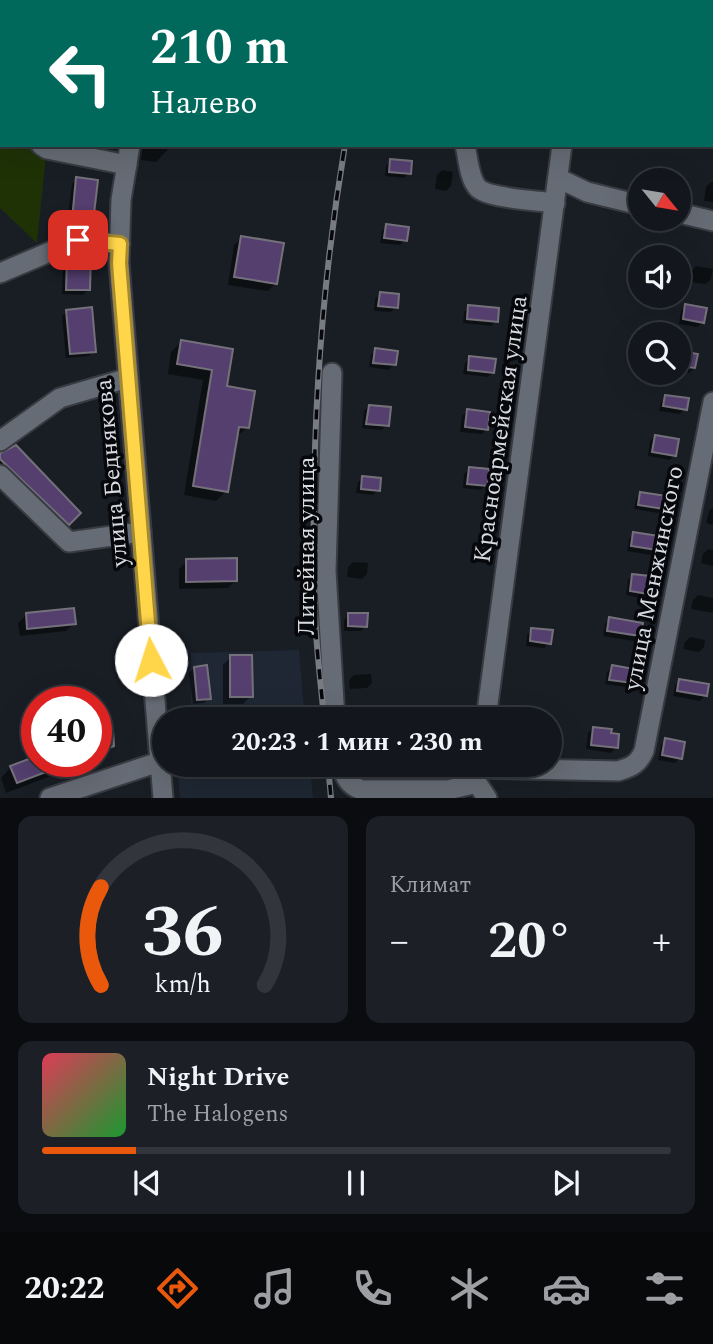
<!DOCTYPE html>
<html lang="ru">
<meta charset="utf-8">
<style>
body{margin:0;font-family:Spectral,serif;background:#1c1f25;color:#f1f3f6;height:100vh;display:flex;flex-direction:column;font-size:26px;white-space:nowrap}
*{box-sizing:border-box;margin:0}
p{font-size:23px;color:#9d9fa3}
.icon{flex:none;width:38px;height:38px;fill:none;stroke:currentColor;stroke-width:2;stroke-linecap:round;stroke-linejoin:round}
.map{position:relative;height:798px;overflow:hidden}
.drawer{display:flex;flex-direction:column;gap:18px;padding:18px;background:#0a0c0f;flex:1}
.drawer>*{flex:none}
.guide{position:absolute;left:0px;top:0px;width:714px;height:147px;box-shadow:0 7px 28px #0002,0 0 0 2px #32353b;background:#00695c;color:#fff;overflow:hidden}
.needle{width:46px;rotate:120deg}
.tools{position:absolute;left:628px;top:168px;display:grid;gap:14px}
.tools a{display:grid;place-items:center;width:63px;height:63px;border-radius:50%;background:#13161c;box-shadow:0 7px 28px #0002,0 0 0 2px #32353b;font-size:35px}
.speed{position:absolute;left:21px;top:686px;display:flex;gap:14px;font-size:35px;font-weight:700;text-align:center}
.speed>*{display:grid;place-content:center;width:91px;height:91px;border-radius:50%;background:#13161c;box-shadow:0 7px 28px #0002,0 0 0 2px #32353b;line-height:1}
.speed .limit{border:10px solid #d22;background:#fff;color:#111}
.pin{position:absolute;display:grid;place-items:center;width:60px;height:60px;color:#fff;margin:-30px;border-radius:14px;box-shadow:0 4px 10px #0006}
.me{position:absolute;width:77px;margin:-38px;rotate:355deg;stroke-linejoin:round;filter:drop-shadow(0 0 5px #0008)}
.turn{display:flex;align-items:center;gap:24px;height:147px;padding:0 35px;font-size:32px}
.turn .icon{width:91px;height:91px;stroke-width:2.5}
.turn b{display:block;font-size:49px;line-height:60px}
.big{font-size:52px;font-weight:700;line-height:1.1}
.drawer .widget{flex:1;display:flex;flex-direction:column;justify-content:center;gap:10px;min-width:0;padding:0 24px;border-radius:14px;background:#1c1f25}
.drawer .dial{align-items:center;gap:0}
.dial svg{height:182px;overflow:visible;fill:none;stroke:#32353b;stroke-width:7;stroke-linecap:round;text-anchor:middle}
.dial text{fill:#f1f3f6;stroke:none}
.song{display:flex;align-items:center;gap:21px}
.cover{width:84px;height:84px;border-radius:10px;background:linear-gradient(135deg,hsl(350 70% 55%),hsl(130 70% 35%))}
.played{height:7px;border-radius:4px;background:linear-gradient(90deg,#ea580c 15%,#32353b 15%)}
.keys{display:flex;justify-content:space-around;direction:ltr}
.heat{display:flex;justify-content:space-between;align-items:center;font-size:38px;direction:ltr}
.drawer .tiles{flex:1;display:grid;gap:18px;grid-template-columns:1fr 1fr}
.widget:last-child{grid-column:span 2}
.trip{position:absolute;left:152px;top:707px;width:410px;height:70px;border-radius:35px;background:#13161c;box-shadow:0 7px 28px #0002,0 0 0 2px #32353b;font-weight:700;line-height:70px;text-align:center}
.tab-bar{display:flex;height:112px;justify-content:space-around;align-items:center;background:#08090b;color:#9d9fa3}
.tab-bar .icon{width:49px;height:49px}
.tab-bar .current{color:#ea580c}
.tab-bar b{font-size:32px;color:#f1f3f6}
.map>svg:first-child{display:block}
</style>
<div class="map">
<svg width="713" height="798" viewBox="0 0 713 798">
<rect width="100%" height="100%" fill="#191e25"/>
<g fill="#1e2733">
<path d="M 299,650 L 305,719 L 180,719 L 180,715 L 191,713 L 191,653 Z"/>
<path d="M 177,765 L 310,765 L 313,798 L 180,798 Z"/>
</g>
<path fill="#1e3206" d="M 0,0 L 62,0 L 2,2 L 2,145 L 47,145 L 37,243 L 0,208 Z"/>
<g fill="#0007">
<path d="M 110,0 L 128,0 L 110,2 Z"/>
<path d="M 161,0 L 197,0 L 161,2 Z"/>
<path d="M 143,145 L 172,145 L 156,162 L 141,160 Z"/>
<path d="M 391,161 L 409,173 L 404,178 L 385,176 L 386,166 Z"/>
<path d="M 442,170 L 453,172 L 451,186 L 446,191 L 435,189 L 437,175 Z"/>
<path d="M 77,179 L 91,221 L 86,227 L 67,224 L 72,184 Z"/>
<path d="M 711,182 L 713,182 L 713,202 L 704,201 L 706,187 Z"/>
<path d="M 387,226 L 405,240 L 400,245 L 380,243 L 382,231 Z"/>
<path d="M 242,238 L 276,283 L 268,291 L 228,285 L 234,245 Z"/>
<path d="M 68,259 L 88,290 L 83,295 L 62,294 L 63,265 Z"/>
<path d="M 696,266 L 713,269 L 711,279 L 706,284 L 689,282 L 691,271 Z"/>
<path d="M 380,294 L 396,307 L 391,312 L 374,311 L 375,299 Z"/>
<path d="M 686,306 L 703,322 L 698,327 L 679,324 L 681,311 Z"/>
<path d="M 469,307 L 496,321 L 491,326 L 463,323 L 464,312 Z"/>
<path d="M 67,311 L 94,351 L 89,356 L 66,358 L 62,316 Z"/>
<path d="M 181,342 L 231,350 L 225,388 L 247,428 L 236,437 L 226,491 L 216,501 L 184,495 L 203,380 L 168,374 L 171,352 Z"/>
<path d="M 376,350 L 394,364 L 389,370 L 369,367 L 371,355 Z"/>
<path d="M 679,352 L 694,368 L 689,373 L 679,371 Z"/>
<path d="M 470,358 L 493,372 L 488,377 L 463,374 L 465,363 Z"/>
<path d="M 666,397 L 685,409 L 680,414 L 659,411 L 661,402 Z"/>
<path d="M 369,406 L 387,425 L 382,430 L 362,428 L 364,411 Z"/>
<path d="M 467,411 L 487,429 L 482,434 L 460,432 L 462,416 Z"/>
<path d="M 655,436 L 675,455 L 670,460 L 648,456 L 650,441 Z"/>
<path d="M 0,454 L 78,513 L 63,528 L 0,467 Z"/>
<path d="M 469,469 L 486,485 L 481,490 L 463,488 L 464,474 Z"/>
<path d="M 363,477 L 378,490 L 373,495 L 356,493 L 358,482 Z"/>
<path d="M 641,494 L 663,508 L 658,513 L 634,509 L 636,499 Z"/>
<path d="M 713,507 L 713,525 L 706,523 L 709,511 Z"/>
<path d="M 634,534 L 655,550 L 650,555 L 627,551 L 629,539 Z"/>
<path d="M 708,549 L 713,550 L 713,566 L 701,563 L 703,554 Z"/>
<path d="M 187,561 L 236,580 L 228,588 L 179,589 L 179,569 Z"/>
<path d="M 353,562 L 368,563 L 367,574 L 362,579 L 347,577 L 348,567 Z"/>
<path d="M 633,575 L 646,593 L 641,598 L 626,595 L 628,580 Z"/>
<path d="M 698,595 L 713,598 L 713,613 L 691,609 L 693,600 Z"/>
<path d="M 26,615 L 74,623 L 66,631 L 20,636 L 18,623 Z"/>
<path d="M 349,615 L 366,626 L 361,631 L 344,631 L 344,620 Z"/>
<path d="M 610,619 L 639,636 L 634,641 L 603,636 L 605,624 Z"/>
<path d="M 532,630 L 549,643 L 544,648 L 526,646 L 527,635 Z"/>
<path d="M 690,637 L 705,640 L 704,647 L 699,652 L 683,649 L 685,642 Z"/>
<path d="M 231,657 L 251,696 L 243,704 L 223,704 L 223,665 Z"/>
<path d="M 612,667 L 630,682 L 625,687 L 605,684 L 607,672 Z"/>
<path d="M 194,668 L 209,698 L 204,703 L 193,704 L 189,673 Z"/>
<path d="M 371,674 L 372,683 L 367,688 L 350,689 L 349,680 L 354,675 Z"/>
<path d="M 680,681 L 705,696 L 700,701 L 673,696 L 675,686 Z"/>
<path d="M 521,714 L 540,717 L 540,719 L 516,719 Z"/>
<path d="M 379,717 L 379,719 L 356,719 Z"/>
<path d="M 593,728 L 616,748 L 611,753 L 586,749 L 588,733 Z"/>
<path d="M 96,733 L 113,746 L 102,757 L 96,759 Z"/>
<path d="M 666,740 L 680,758 L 675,763 L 658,760 L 661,745 Z"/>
<path d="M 37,761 L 90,761 L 6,793 L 1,778 L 11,767 Z"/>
</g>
<g fill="#543f6f" stroke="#75717b" stroke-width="2">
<path d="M 390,159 L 412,161 L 411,174 L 389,172 Z"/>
<path d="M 76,177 L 98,180 L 93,222 L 72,220 Z"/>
<path d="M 386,224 L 409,227 L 407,241 L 384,238 Z"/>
<path d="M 241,236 L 284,243 L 277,284 L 234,277 Z"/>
<path d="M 80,252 L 91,254 L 90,290 L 66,290 L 67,258 Z"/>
<path d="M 380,292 L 399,294 L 398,308 L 378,306 Z"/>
<path d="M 685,304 L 707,308 L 704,323 L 683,319 Z"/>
<path d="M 468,305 L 499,308 L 498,322 L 467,319 Z"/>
<path d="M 92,307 L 96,352 L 70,354 L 66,310 Z"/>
<path d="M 181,340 L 233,349 L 227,386 L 255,391 L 249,428 L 239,427 L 228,492 L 193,486 L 212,370 L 177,364 Z"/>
<path d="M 375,348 L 398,351 L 396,365 L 373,363 Z"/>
<path d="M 679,351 L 698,354 L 695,368 L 679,366 Z"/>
<path d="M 469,356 L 496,359 L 494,373 L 468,370 Z"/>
<path d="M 665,395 L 689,398 L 687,410 L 663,406 Z"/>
<path d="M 369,405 L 391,407 L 389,426 L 366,424 Z"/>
<path d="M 467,409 L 490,412 L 488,430 L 465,427 Z"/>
<path d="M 655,435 L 679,439 L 676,456 L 652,452 Z"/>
<path d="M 16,445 L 81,513 L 69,525 L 0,459 L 0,453 Z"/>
<path d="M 469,467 L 489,469 L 488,486 L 467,484 Z"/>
<path d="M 362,476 L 381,478 L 380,491 L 361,489 Z"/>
<path d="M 640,492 L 667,496 L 664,509 L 638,505 Z"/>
<path d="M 633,532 L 659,536 L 657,550 L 631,546 Z"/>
<path d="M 237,558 L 237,581 L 186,582 L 186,559 Z"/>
<path d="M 632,574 L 650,576 L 648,594 L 630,591 Z"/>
<path d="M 74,608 L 76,624 L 27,629 L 26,613 Z"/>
<path d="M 348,613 L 368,613 L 367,627 L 348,626 Z"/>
<path d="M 609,617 L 643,623 L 640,636 L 607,631 Z"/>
<path d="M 531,628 L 553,630 L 551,644 L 530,641 Z"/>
<path d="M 230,655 L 252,655 L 253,697 L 230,697 Z"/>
<path d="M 207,665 L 211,699 L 197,700 L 194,667 Z"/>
<path d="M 612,665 L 634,669 L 632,683 L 609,680 Z"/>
<path d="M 679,679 L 709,684 L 707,696 L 677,691 Z"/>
<path d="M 593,727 L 612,729 L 611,733 L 619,734 L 618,748 L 591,745 Z"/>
<path d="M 113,730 L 114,746 L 96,753 L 96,732 Z"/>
<path d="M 665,738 L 685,742 L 682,759 L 662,755 Z"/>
<path d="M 37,756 L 37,761 L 72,762 L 17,783 L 10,766 Z"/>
</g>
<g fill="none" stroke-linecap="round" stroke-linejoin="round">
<defs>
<g id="minor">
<path d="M 156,2 L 156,0"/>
<path d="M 477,2 L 478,0"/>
<path d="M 581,2 L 581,0"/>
<path d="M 0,10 L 2,12"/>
<path d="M 41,145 L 47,149 L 127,165"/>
<path d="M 130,145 L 121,200 L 119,263 L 163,798"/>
<path d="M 465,145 C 468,157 469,179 478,188 C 488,198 539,201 555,203"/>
<path d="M 558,178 L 587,192 L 640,205"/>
<path d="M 679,213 L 713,221"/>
<path d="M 0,273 L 78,240 L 120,244"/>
<path d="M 332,373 L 326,571 L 335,719"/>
<path d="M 0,441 L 60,398 L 128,378"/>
<path d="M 0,475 L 69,542 L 141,532"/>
<path d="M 486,719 L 562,145"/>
<path d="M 342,765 C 344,777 349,786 362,790 L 448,790 L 477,783 L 487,798"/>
<path d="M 479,768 L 618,771 C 632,767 638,764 644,751 L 713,402"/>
<path d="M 50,798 L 159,762"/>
</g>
</defs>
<use href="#minor" stroke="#383b41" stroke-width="23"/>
<use href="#minor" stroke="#666c75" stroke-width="19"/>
<defs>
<g id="rail">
<path d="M 369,2 L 370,0"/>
<path d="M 324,719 C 321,684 316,648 315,613 C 310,457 319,299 345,145"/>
<path d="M 328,765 L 331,798"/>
</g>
</defs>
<use href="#rail" stroke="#787c82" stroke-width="6"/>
<use href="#rail" stroke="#06080b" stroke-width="3.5" stroke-dasharray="10" stroke-linecap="butt"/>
</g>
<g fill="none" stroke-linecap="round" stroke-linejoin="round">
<defs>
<path id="route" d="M 78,240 L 120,244 L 119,263 L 151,660"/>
</defs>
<use href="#route" stroke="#a68a30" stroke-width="18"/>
<use href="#route" stroke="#ffd54a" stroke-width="12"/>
</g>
<g text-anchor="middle" stroke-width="7" stroke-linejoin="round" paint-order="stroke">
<g font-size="24" fill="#d8dbe1" stroke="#06080b">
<text transform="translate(500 429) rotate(-82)" y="8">Красноармейская улица</text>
<text transform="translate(111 473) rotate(-95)" y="8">улица Беднякова</text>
<text transform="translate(306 546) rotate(-90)" y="8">Литейная улица</text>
<text transform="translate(653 578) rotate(-79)" y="8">улица Менжинского</text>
</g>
</g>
</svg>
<div class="tools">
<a><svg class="needle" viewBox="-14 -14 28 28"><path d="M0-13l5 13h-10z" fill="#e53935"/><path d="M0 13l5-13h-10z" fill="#9d9fa3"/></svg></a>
<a><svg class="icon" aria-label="sound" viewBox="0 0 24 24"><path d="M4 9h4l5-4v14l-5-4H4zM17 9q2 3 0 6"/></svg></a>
<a><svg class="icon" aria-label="search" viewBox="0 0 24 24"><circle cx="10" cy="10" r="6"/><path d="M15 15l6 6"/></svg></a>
</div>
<div class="speed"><div class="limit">40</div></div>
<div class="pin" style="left:78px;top:240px;background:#d93025"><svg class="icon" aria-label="arrive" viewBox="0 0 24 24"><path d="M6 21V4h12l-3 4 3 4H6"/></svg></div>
<svg class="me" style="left:151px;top:660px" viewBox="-20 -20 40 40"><circle r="19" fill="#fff"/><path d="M0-13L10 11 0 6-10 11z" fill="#ffd54a"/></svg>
<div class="trip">20:23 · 1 мин · 230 m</div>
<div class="guide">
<div class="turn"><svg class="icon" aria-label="left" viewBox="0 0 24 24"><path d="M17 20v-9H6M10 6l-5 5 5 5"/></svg><div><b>210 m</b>Налево</div></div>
</div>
</div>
<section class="drawer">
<div class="tiles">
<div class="widget dial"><svg viewBox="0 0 100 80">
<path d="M14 69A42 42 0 1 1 86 69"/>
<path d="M14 69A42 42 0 0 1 14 26" stroke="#ea580c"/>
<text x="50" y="56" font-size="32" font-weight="700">36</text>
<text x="50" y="72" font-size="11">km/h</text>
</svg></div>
<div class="widget"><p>Климат</p>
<div class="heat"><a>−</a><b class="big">20°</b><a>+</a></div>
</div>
<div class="widget">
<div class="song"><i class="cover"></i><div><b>Night Drive</b><p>The Halogens</p></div></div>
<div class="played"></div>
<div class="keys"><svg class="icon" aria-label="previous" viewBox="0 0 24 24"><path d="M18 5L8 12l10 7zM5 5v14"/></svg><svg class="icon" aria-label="pause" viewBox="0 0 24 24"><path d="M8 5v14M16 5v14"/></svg><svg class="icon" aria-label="next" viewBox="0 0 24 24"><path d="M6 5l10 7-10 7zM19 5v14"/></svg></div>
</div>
</div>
</section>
<nav class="tab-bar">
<b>20:22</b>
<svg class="icon current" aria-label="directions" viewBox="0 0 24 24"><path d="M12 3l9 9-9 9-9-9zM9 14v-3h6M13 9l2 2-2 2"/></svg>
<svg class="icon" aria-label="music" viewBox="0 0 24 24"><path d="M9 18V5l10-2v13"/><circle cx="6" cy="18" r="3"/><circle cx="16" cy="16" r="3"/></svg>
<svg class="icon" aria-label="phone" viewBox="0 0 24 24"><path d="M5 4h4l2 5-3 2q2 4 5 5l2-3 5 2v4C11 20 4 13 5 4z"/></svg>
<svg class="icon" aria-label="climate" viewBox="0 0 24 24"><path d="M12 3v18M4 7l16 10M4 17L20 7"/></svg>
<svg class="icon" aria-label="car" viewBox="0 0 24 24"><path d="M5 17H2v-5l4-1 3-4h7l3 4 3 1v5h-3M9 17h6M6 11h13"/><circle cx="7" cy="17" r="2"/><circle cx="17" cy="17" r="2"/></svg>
<svg class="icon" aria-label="filters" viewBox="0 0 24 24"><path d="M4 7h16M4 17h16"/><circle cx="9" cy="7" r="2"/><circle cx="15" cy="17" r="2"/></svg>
</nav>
